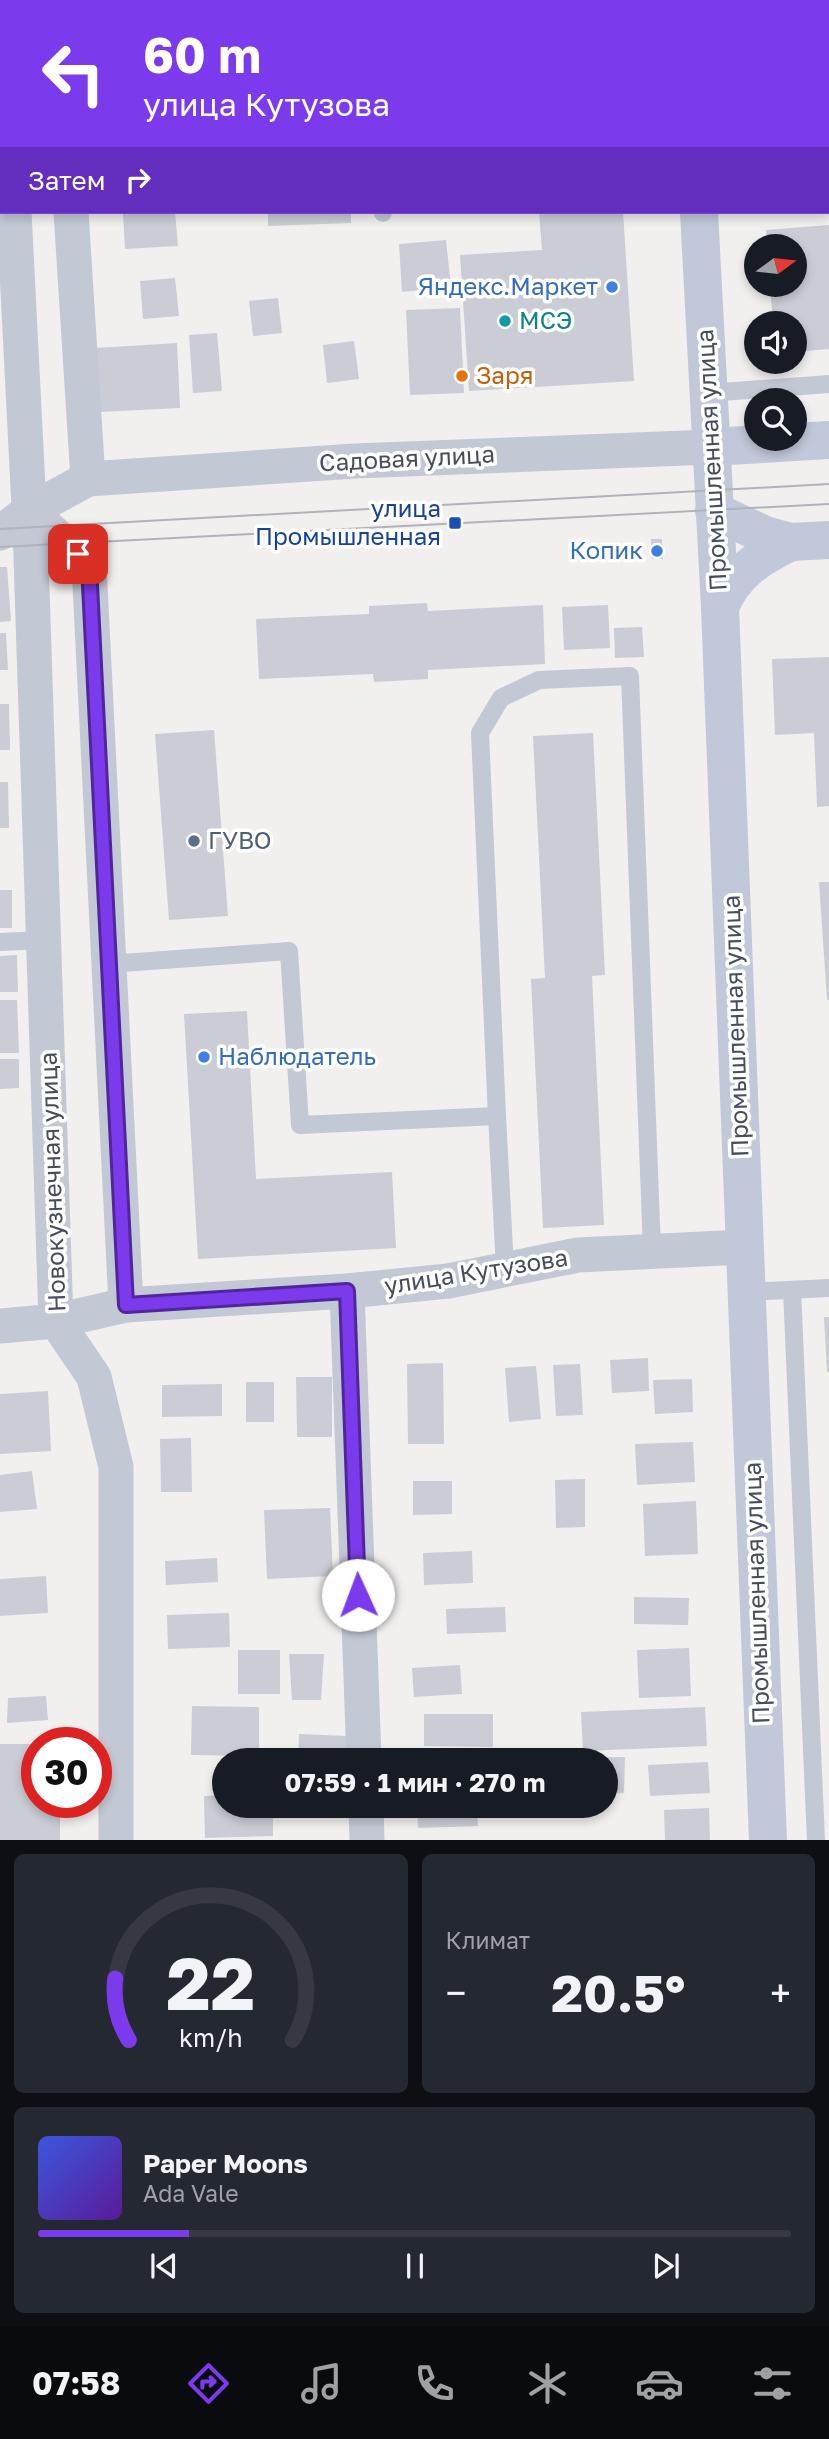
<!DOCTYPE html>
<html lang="ru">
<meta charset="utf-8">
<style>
body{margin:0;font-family:"Golos Text",sans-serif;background:#242831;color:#f1f3f6;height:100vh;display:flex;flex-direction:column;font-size:26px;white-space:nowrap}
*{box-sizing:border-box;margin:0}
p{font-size:23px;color:#9ea1a6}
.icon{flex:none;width:38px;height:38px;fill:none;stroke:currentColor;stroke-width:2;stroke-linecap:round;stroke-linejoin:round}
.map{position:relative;height:1840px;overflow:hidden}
.panel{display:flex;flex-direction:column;gap:14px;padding:14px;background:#0d0f14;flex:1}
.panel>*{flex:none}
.guide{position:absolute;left:0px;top:0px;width:830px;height:214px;box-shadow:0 4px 10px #0003;background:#7c3aed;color:#fff;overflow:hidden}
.needle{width:46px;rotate:75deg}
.controls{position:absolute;left:744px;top:234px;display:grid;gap:14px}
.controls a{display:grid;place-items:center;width:63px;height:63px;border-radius:50%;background:#171b24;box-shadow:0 4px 10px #0003;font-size:35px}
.speed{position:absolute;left:21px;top:1727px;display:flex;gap:14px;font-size:35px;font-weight:700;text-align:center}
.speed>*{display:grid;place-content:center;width:91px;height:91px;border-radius:50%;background:#171b24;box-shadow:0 4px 10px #0003;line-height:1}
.speed .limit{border:10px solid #d22;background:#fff;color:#111}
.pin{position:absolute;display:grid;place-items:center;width:60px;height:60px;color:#fff;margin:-30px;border-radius:14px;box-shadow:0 4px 10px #0006}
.me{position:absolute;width:77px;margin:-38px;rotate:358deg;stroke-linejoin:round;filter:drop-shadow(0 0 5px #0008)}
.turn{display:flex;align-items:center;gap:24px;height:147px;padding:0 28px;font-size:32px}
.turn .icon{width:91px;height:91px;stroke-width:2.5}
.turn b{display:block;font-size:49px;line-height:60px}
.then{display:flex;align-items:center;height:66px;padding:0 28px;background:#0003;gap:14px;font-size:26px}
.big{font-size:52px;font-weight:700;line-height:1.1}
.panel .card{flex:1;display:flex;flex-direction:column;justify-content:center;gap:10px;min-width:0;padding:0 24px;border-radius:10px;background:#242831}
.panel .dial{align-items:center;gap:0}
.dial svg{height:182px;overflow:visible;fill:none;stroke:#363941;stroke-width:7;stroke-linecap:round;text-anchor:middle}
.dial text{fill:#f1f3f6;stroke:none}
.song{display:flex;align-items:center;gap:21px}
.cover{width:84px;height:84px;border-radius:10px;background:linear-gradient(135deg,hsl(230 70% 55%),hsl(270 70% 35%))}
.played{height:7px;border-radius:4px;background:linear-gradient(90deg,#7c3aed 20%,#363941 20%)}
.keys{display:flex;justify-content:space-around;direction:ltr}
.heat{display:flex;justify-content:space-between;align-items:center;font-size:38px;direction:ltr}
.panel .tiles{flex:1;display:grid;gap:14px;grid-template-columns:1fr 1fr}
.card:last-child{grid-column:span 2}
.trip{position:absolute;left:212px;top:1748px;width:406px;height:70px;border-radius:35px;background:#171b24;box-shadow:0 4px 10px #0003;font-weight:700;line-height:70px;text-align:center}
.dock{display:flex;height:112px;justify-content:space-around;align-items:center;background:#090b0e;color:#9ea1a6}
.dock .icon{width:49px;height:49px}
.dock .on{color:#7c3aed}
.dock b{font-size:32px;color:#f1f3f6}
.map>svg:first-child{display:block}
</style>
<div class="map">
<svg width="829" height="1841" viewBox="0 0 829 1841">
<rect width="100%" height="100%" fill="#f2efef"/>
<g fill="#cacdd5">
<path d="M 175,212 L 178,246 L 125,249 L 123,213 Z"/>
<path d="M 268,212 L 351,212 L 351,223 L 268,226 Z"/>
<path d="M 539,212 L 623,212 L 634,381 L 469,391 L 460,255 L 542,250 Z"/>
<path d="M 829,225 L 829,349 L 794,352 L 794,324 L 773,324 L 770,285 L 794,285 L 794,247 L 767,247 L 766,230 Z"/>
<path d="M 446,240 L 451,287 L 402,292 L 399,244 Z"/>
<path d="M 175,278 L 179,316 L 143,319 L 140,281 Z"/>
<path d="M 278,298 L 282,333 L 253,336 L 249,301 Z"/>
<path d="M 460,308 L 464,393 L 410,395 L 406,310 Z"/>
<path d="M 217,333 L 222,391 L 193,393 L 189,335 Z"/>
<path d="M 354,341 L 359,379 L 327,383 L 323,345 Z"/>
<path d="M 177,343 L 180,408 L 99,412 L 96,348 Z"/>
<path d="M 651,539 L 662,539 L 663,559 L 652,559 Z"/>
<path d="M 0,567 L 7,567 L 11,621 L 0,622 Z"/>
<path d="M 427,603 L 428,611 L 543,605 L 545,664 L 428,670 L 428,679 L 374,682 L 373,674 L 259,679 L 256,619 L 369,614 L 369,606 Z"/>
<path d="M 608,605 L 610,648 L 564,650 L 562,607 Z"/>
<path d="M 642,627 L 644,657 L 615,658 L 614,628 Z"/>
<path d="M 0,633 L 6,633 L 8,670 L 0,670 Z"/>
<path d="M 829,657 L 829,806 L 817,807 L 814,733 L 775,735 L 772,659 Z"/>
<path d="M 0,704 L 9,704 L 10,750 L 0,750 Z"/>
<path d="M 214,730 L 228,916 L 169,920 L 155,734 Z"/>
<path d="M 593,733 L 605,975 L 592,976 L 604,1225 L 543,1228 L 531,979 L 545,978 L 533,736 Z"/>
<path d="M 0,782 L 8,782 L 9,828 L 0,828 Z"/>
<path d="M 819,882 L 829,882 L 829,1000 L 827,1000 Z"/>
<rect x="0" y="890" width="12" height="38"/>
<path d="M 17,955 L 18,992 L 0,992 L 0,956 Z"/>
<path d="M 0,1000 L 17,1000 L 19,1053 L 0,1053 Z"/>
<path d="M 247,1011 L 256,1179 L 392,1172 L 396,1248 L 198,1259 L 184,1014 Z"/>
<path d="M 0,1059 L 19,1059 L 19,1088 L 0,1089 Z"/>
<path d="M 824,1317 L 829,1317 L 829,1372 L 827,1372 Z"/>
<path d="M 648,1358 L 649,1391 L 612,1393 L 610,1360 Z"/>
<path d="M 443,1363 L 444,1444 L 408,1444 L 407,1364 Z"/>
<path d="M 580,1364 L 583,1415 L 556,1416 L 553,1365 Z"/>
<path d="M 536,1366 L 541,1419 L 509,1422 L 505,1368 Z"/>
<path d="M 296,1377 L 332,1377 L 332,1437 L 297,1437 Z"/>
<path d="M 692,1379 L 693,1412 L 655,1414 L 653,1380 Z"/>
<rect x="246" y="1382" width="28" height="40"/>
<path d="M 222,1384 L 222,1416 L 162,1417 L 162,1385 Z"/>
<path d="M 48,1391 L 51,1451 L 0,1454 L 0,1394 Z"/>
<path d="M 191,1438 L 192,1492 L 161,1492 L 160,1439 Z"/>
<path d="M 693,1442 L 695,1482 L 637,1485 L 635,1444 Z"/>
<path d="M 32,1471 L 37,1509 L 0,1512 L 0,1475 Z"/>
<path d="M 585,1479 L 585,1527 L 556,1528 L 555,1480 Z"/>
<path d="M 413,1481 L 452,1481 L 452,1514 L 413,1515 Z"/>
<path d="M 696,1501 L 698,1554 L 645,1556 L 643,1504 Z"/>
<path d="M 330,1508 L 333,1576 L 267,1579 L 264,1510 Z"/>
<path d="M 472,1551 L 473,1583 L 424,1585 L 423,1553 Z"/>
<path d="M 217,1558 L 218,1582 L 166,1585 L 165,1561 Z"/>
<path d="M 46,1576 L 48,1613 L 0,1616 L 0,1579 Z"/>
<path d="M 634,1597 L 689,1598 L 688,1625 L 634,1624 Z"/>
<path d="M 505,1607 L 506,1632 L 447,1634 L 446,1609 Z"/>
<path d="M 229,1613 L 230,1647 L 168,1649 L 167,1615 Z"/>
<path d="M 689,1648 L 691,1696 L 639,1698 L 637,1650 Z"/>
<rect x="238" y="1650" width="42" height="44"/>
<path d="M 289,1654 L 324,1654 L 321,1700 L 292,1700 Z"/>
<path d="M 460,1665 L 462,1694 L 414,1697 L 412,1668 Z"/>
<path d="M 46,1696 L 48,1720 L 7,1723 L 8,1698 Z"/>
<path d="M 192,1706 L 259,1707 L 259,1756 L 191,1755 Z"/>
<path d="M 705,1707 L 707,1746 L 583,1751 L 581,1712 Z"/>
<path d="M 424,1714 L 493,1714 L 493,1747 L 424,1746 Z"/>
<path d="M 299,1734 L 347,1736 L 346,1760 L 298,1760 Z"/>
<path d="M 0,1744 L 37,1744 L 37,1802 L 60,1802 L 60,1841 L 0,1841 Z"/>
<rect x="416" y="1757" width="52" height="3"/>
<path d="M 625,1757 L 624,1793 L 606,1794 L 606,1760 L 559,1760 L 559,1758 Z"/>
<path d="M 708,1762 L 710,1793 L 650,1796 L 648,1765 Z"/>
<path d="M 224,1795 L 224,1806 L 273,1806 L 273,1836 L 205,1838 L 204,1796 Z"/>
<path d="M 417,1806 L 477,1806 L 478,1826 L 418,1828 Z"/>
<path d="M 709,1808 L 710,1840 L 665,1841 L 664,1810 Z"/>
</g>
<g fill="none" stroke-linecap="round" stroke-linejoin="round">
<g stroke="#c2c8d4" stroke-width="18">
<path d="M 376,0 L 376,2"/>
<path d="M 828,150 L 829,150"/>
<path d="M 383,212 L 383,213"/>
<path d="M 708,393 L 829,384"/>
<path d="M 0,942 L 44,940"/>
<path d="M 108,964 L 289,951 L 300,1125 L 497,1116 L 505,1269"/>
<path d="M 497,1116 L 480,733 L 501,698 L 539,680 L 630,676 L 652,1250"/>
<path d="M 792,1290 L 816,1841"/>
<path d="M 745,1292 L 829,1288"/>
</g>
<g stroke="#c2c8d4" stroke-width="35">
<path d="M 3,0 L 3,2"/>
<path d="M 57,0 L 57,2"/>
<path d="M 14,212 L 30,527 L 56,1321 L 94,1377 L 116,1467 L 116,1841"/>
<path d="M 71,212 L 88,479"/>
<path d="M 29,511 L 89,565 L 126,1305"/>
<path d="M 0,533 L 29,511 L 88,479 L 355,461 L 711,447"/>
<path d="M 347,1291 L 364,1760"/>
<path d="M 0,1326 L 56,1321 L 126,1305 L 347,1291 L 448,1281 L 578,1255 L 744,1247"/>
<path d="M 366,1806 L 367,1841"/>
</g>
<g stroke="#c1c8d9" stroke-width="38">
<path d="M 688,0 L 689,2"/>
<path d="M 699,212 L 720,607 L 768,1841"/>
<path d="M 711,447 L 829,440"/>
<path d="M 714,511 L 765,535 L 791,542 L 829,540"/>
<path d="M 720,607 C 734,573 758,558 791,542"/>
</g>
<g stroke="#b1b2ba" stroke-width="2">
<path d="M 0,529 L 829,484"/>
<path d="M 0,547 L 829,504"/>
</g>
</g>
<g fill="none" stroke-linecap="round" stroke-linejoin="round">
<defs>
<path id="route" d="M 78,554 L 89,565 L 126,1305 L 347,1291 L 358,1595"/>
</defs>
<use href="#route" stroke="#51269a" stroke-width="18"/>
<use href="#route" stroke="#7c3aed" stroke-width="12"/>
</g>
<g fill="#3f7fe0" stroke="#fff" stroke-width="2.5">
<circle cx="612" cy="287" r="7"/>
<circle cx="657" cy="551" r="7"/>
<circle cx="204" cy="1057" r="7"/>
</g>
<circle fill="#0f9aa8" stroke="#fff" stroke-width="2.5" cx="505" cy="321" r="7"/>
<circle fill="#e8710a" stroke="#fff" stroke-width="2.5" cx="462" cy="376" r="7"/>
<rect fill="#1a4fb4" stroke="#fff" stroke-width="2.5" x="448" y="516" width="14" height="14" rx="3.5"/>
<circle fill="#5c6f8a" stroke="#fff" stroke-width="2.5" cx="194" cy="841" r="7"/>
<g text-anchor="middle" stroke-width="7" stroke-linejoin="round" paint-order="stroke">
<g font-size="24" fill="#366cbe" stroke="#fff" text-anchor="end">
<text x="598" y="295">Яндекс.Маркет</text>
<text x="643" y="559">Копик</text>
<text x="218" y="1065" text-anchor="start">Наблюдатель</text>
</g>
<g font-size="24" fill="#0d838f" stroke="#fff" text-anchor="start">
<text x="519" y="329">МСЭ</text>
</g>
<g font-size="24" fill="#c56008" stroke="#fff" text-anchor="start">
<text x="476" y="384">Заря</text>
</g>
<g font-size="24" fill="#464e5d" stroke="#fff">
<text transform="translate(407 459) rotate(-3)" y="8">Садовая улица</text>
<text transform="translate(712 460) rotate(-93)" y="8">Промышленная улица</text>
<text transform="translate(736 1026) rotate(-92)" y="8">Промышленная улица</text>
<text transform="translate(53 1182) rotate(-92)" y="8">Новокузнечная улица</text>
<text transform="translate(476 1272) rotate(-9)" y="8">улица Кутузова</text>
<text transform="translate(757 1593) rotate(-92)" y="8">Промышленная улица</text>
</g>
<g font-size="24" fill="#164399" stroke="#fff" text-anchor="end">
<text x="441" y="517">улица<tspan x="441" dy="28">Промышленная</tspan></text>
</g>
<g font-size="24" fill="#4e5e75" stroke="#fff" text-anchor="start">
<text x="208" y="849">ГУВО</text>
</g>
</g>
</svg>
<div class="controls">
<a><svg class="needle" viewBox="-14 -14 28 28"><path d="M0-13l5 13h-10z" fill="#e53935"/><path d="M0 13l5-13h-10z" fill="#9ea1a6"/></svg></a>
<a><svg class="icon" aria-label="sound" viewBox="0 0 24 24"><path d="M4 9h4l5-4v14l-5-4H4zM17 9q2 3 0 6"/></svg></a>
<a><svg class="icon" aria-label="search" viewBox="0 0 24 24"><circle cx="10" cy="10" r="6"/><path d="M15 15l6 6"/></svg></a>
</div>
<div class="speed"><div class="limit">30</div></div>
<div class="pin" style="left:78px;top:554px;background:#d93025"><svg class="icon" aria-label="arrive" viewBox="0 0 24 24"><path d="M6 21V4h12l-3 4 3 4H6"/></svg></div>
<svg class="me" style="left:358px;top:1595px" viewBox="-20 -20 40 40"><circle r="19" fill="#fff"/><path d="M0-13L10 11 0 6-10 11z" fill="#7c3aed"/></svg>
<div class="trip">07:59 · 1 мин · 270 m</div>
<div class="guide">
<div class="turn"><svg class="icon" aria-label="left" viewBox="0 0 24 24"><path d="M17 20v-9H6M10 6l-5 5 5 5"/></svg><div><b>60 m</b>улица Кутузова</div></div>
<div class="then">Затем<svg class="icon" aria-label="right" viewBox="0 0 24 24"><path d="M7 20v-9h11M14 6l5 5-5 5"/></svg></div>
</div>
</div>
<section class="panel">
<div class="tiles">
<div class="card dial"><svg viewBox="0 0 100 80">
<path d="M14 69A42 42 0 1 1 86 69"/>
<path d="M14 69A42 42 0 0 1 8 42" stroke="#7c3aed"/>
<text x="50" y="56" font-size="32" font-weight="700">22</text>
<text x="50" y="72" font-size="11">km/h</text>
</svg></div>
<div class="card"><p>Климат</p>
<div class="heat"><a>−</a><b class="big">20.5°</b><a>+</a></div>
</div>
<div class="card">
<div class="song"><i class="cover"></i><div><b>Paper Moons</b><p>Ada Vale</p></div></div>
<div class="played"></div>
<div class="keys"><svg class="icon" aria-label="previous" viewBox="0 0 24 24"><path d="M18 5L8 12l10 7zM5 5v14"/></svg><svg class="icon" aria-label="pause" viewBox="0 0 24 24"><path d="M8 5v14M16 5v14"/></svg><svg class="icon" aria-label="next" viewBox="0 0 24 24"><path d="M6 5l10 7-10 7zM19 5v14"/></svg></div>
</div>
</div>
</section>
<nav class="dock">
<b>07:58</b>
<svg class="icon on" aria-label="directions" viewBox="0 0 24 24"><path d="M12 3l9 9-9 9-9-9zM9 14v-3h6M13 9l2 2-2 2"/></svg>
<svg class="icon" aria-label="music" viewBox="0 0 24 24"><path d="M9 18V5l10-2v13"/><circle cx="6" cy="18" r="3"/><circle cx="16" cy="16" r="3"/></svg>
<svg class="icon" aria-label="phone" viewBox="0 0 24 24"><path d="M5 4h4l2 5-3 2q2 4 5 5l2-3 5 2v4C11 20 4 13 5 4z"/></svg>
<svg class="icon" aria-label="climate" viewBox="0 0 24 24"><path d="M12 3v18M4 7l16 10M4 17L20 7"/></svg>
<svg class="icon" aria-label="car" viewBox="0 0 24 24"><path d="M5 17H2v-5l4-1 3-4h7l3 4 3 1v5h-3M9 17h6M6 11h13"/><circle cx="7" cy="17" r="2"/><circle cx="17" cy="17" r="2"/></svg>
<svg class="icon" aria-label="filters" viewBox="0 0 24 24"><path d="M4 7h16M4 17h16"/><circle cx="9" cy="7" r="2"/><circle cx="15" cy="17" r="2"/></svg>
</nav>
